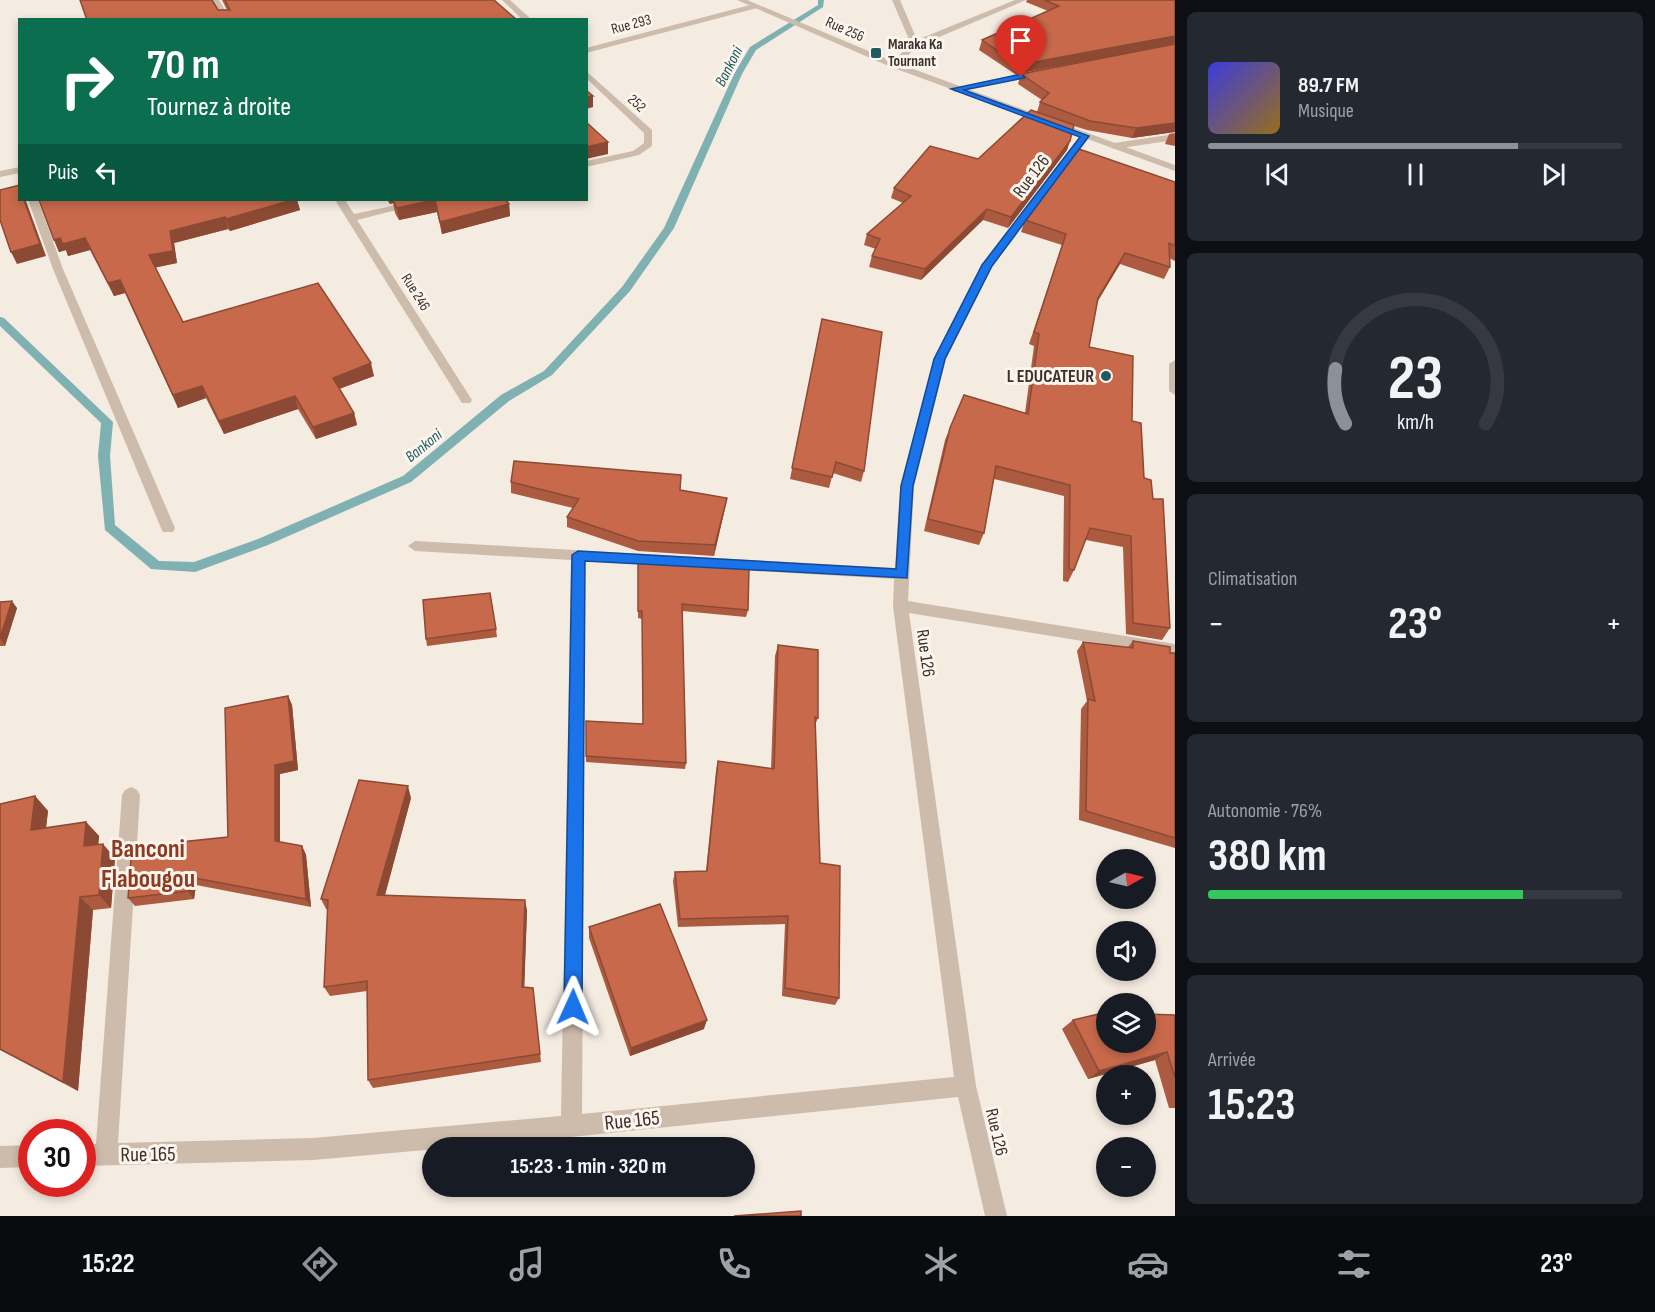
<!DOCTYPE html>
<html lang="fr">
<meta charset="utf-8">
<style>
body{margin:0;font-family:"Sofia Sans Condensed",sans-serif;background:#242831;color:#f1f3f6;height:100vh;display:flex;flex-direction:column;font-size:22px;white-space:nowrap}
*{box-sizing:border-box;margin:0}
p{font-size:20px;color:#9ea1a6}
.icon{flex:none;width:33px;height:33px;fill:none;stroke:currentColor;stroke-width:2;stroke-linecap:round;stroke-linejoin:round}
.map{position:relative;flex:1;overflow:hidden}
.details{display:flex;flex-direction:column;gap:12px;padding:12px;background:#0d0f14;width:480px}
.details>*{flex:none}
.guide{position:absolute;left:18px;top:18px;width:570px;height:183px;border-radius:0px;box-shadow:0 3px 9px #0003;background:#0b6e4f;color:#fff;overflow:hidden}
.needle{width:39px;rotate:82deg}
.controls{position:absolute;left:1096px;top:849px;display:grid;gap:12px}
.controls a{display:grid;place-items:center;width:60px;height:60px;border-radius:50%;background:#171b24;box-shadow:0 3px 9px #0003;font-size:30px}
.speed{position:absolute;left:18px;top:1119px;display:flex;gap:12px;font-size:30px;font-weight:700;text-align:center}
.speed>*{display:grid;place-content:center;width:78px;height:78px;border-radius:50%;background:#171b24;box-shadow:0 3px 9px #0003;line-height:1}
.speed .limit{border:9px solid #d22;background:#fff;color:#111}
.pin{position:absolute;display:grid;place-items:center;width:51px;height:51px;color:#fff;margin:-62px -26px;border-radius:50% 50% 50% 0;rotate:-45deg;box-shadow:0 0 6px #0007}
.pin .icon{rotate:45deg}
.me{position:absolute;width:66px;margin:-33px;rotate:1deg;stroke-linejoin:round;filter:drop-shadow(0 0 4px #0008)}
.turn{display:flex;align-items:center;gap:21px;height:126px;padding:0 30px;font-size:27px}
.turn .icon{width:78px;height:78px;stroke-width:2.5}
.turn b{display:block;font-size:42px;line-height:51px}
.then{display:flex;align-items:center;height:57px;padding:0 30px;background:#0003;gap:12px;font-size:22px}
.big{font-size:45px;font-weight:700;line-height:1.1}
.details .card{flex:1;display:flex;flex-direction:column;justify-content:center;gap:9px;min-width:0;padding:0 21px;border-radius:9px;background:#242831}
.details .dial{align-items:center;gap:0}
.dial svg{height:156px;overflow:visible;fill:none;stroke:#363941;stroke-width:7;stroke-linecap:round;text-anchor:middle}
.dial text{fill:#f1f3f6;stroke:none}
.song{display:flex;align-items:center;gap:18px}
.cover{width:72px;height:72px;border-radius:9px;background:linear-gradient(135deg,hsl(240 70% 55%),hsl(40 70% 35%))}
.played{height:6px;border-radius:3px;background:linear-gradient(90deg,#8c9099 75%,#363941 75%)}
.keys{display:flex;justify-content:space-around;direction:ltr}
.heat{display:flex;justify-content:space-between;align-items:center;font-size:33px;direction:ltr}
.charge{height:9px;border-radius:4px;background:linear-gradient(90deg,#34c759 76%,#363941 0)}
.trip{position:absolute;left:422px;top:1137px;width:333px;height:60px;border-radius:30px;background:#171b24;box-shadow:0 3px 9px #0003;font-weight:700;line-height:60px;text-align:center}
.tab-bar{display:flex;height:96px;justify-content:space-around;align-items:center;background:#090b0e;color:#9ea1a6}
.tab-bar .icon{width:42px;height:42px}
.tab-bar .selected{color:#8c9099}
.tab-bar b{font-size:27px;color:#f1f3f6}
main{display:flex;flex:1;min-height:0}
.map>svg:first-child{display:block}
</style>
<main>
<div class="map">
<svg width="1175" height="1216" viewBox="0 0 1175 1216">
<rect width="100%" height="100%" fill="#f4ebe1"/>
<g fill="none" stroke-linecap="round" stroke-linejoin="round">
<path fill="#7fb0b2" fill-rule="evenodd" d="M 818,0 L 824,0 L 823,7 L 756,50 L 742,74 L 674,228 L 630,291 L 552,375 L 509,401 L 411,482 L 268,545 L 195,572 L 151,569 L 105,530 L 98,456 L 101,423 L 0,326 L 0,317 L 4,318 L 113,422 L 110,456 L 115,525 L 159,561 L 194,562 L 258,539 L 403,476 L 501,395 L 544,371 L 622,287 L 664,228 L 734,74 L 750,47 L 818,5 Z"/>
<g fill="#cdbbac" fill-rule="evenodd">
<path d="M 211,0 L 219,0 L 231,20 L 223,20 Z"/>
<path d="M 502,0 L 510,0 L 532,20 L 523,20 Z"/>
<path d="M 892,0 L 900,0 L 917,40 L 1015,0 L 1026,0 L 918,46 L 894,68 L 890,65 L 891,63 L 911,44 Z"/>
<path d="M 754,4 L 757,4 L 757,8 L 586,53 L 586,48 Z"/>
<path d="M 1038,70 L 1042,73 L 1041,75 L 955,92 L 951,89 Z"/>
<path d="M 586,71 L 652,130 L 652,146 L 639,155 L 586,167 L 586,161 L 633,151 L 644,143 L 644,133 L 586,78 Z"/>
<path d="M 1082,134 L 1090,136 L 992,266 L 946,359 L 914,486 L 908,601 L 1175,644 L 1175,656 L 909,613 L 976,1086 L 1007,1216 L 985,1216 L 958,1097 L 571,1137 L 313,1160 L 82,1166 L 82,1144 L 96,1144 L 122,795 L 125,790 L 131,787 L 137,790 L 140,795 L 118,1143 L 313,1138 L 561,1116 L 571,560 L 415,551 L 408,546 L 415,541 L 895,568 L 900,486 L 934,359 L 982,265 ZM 585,561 L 894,579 L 893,606 L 954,1077 L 582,1114 Z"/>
<path d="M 1175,134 L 1175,140 L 1114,149 L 1109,146 L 1114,143 Z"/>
<path d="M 20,167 L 20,173 L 0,177 L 0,171 Z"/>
<path d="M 28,200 L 38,200 L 63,269 L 175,528 L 173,532 L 163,532 L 161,528 L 53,269 Z"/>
<path d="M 335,200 L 345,200 L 354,214 L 420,200 L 436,200 L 357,220 L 472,400 L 470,403 L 462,403 Z"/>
<path d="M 1175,360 L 1175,395 L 1169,391 L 1169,364 Z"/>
<path d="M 32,1145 L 32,1167 L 0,1168 L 0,1146 Z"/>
</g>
<path fill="#cdbbac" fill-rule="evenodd" d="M 737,0 L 747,0 L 897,63 L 1175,165 L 1175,171 L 891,67 Z"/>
</g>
<g fill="#ac5a40">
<path d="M 222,0 L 494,0 L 218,10 L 227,10 Z"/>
<path d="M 1027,0 L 1175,0 L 1175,132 L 1132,138 L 1087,130 L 1074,126 L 1067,150 L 1008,228 L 983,220 L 921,280 L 869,267 L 872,256 L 876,249 L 864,245 L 867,234 L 903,203 L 891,198 L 894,188 L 978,159 L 1037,112 L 1040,102 L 1042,100 L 1018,84 L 1021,74 L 1125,54 L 1015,74 L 979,50 L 982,40 L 1048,11 L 1026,2 Z"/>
<path d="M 1175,133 L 1175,146 L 1165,144 L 1169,134 Z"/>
<path d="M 1175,182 L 1175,261 L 1169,258 L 1170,267 L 1164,279 L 1120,264 L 1097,302 L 1089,347 L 1132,421 L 1144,478 L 1153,499 L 1170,628 L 1162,640 L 1126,634 L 1123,547 L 1086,540 L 1074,570 L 1068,582 L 1063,581 L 1064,496 L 994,479 L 984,533 L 979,545 L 924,531 L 945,440 L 950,428 L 1025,413 L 1034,346 L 1029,344 L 1062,245 L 1021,232 L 1025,220 Z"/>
<path d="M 39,200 L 297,200 L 300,210 L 230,231 L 228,229 L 174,243 L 177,263 L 155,267 L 183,322 L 374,376 L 339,389 L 354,413 L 357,425 L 316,439 L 298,409 L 224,434 L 206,398 L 178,408 L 125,293 L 114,296 L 90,250 L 68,256 L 66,250 L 59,252 Z"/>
<path d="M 387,200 L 506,200 L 509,204 L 510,216 L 442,234 L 437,212 L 399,220 L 395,213 L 393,203 L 390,204 Z"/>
<path d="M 822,319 L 864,471 L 861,482 L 833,473 L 829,488 L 790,479 Z"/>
<path d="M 511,482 L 680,490 L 727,498 L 725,508 L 714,556 L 638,551 L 567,527 L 567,517 L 573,508 L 511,493 Z"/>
<path d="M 638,566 L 748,610 L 746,617 L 682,611 L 686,763 L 685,769 L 586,762 L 586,721 L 643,724 L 642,619 L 638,618 Z"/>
<path d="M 0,602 L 17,608 L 5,646 L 0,646 Z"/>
<path d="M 496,629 L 497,637 L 427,646 L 426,639 Z"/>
<path d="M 1133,641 L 1170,653 L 1175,653 L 1175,848 L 1079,820 L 1081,709 L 1087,701 L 1077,651 L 1083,642 L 1128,647 Z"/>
<path d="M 778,645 L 818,718 L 815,725 L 820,863 L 839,998 L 835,1005 L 782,996 L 785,924 L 678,927 L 673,881 L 675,872 L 706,871 L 716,771 L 718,761 L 771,769 L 775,656 Z"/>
<path d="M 288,696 L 292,705 L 298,770 L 280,774 L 280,842 L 302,846 L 306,855 L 311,907 L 196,885 L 194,899 L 135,906 L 128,898 L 228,837 Z"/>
<path d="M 35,796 L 48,811 L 46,828 L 86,822 L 99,836 L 98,845 L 115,858 L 111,908 L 93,910 L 78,1091 L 0,1050 L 0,804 Z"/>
<path d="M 411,798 L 385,895 L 527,910 L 524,987 L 533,988 L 541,1062 L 373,1088 L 368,1080 L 367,991 L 330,996 L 324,987 L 328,910 L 326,909 L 321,899 Z"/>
<path d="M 589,927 L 704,1029 L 630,1056 L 589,938 Z"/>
<path d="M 1175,1015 L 1175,1108 L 1169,1108 L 1155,1060 L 1088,1079 L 1062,1029 L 1073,1020 L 1107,1042 Z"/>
</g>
<g fill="#8c4a34">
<path d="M 1175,36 L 1175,45 L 1015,74 L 1018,65 Z"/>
<path d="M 593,96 L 593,107 L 586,109 L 586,97 Z"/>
<path d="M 1175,123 L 1175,132 L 1132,138 L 1136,128 Z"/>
<path d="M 1070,141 L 1067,150 L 1008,228 L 1011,217 Z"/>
<path d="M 608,142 L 608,154 L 586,159 L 586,147 Z"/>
<path d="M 24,200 L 27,200 L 26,201 L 46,256 L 17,264 L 11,252 Z"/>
<path d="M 292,200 L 297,200 L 300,210 L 230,231 L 226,219 Z"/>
<path d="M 389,200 L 412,200 L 393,201 L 393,203 L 390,204 Z"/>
<path d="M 435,200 L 437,212 L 399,220 L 397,208 Z"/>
<path d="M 509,204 L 510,216 L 442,234 L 440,222 Z"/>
<path d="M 987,209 L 983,220 L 921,280 L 925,269 Z"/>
<path d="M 225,217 L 228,229 L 174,243 L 177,263 L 154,268 L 149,255 L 170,231 Z"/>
<path d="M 60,238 L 85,238 L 90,250 L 68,256 L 66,250 L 59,252 L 54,240 Z"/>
<path d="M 1125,253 L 1120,264 L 1093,309 L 1098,298 Z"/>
<path d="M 120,280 L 125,293 L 114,296 L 108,283 Z"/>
<path d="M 371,363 L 374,376 L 336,390 L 333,378 Z"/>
<path d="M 202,386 L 206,398 L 178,408 L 173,395 Z"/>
<path d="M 295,396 L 298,409 L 224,434 L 219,421 Z"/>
<path d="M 354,413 L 357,425 L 316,439 L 313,427 Z"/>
<path d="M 727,498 L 725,508 L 714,556 L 715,545 Z"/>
<path d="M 12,601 L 17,608 L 5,646 L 0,638 Z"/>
<path d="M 288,696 L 292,705 L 298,770 L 280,774 L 280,850 L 275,841 L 275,765 Z"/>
<path d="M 408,786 L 411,798 L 382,906 L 377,895 Z"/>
<path d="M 35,796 L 48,811 L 44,844 L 31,830 Z"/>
<path d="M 86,822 L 99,836 L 97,860 L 84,846 Z"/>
<path d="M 103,844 L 115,858 L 111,908 L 99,895 Z"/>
<path d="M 302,846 L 306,855 L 311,907 L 306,899 Z"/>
<path d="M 189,877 L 196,885 L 194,899 L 188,891 Z"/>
<path d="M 80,897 L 93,910 L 78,1091 L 63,1082 Z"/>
<path d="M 525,900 L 527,910 L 524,997 L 522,987 Z"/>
<path d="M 707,1020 L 704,1029 L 630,1056 L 631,1048 Z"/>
<path d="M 1167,1052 L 1155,1060 L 1088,1079 L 1099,1071 Z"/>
</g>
<g fill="#c8694b" stroke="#8c4a34" stroke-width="1.5">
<path d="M 80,0 L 212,0 L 218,10 L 230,10 L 225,0 L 494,0 L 517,20 L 87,20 Z"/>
<path d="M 1044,0 L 1175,0 L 1175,36 L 1018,65 L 982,40 L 1059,6 Z"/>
<path d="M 1175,44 L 1175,123 L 1136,128 L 1090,121 L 1040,102 L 1049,93 L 1021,74 Z"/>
<path d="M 586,90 L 593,96 L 586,97 Z"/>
<path d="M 1031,110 L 1074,125 L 1070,141 L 1011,217 L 987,209 L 925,269 L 872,256 L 880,239 L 867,234 L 911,196 L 894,188 L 930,146 L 978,159 Z"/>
<path d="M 586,122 L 608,142 L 586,147 Z"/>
<path d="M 1079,149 L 1175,182 L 1175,246 L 1169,243 L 1170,267 L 1125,253 L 1098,298 L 1089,347 L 1133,356 L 1132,421 L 1141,423 L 1144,478 L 1151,480 L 1153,499 L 1163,499 L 1170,628 L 1133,623 L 1131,536 L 1090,528 L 1074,570 L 1069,569 L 1070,485 L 996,466 L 984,533 L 928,519 L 950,428 L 964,395 L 1028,414 L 1039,334 L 1034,332 L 1066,234 L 1025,220 Z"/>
<path d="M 20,185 L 20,200 L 24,200 L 40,244 L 11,252 L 0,220 L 0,190 Z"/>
<path d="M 39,200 L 292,200 L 226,219 L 225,217 L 170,231 L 173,251 L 149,255 L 183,322 L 318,283 L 371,363 L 333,378 L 354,413 L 313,427 L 295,396 L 219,421 L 202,386 L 173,395 L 120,280 L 108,283 L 85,238 L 63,244 L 60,238 L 54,240 Z"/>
<path d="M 398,200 L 506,200 L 509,204 L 440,222 L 435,200 L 397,208 L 393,201 Z"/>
<path d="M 822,319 L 882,332 L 864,471 L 836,462 L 832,477 L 792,468 Z"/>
<path d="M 514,461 L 681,475 L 680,490 L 727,498 L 715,545 L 638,541 L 567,517 L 579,499 L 511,482 Z"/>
<path d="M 638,559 L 711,563 L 749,568 L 748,610 L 682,604 L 686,763 L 586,756 L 586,721 L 643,724 L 642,611 L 638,611 Z"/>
<path d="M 490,593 L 496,629 L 426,639 L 423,600 Z"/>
<path d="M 12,601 L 0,638 L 0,602 Z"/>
<path d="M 1133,641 L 1170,647 L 1170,653 L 1175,653 L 1175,838 L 1086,811 L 1088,699 L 1095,701 L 1083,642 L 1133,648 Z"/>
<path d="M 778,645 L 818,650 L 818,718 L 815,717 L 820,863 L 840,866 L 839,998 L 785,988 L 788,916 L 680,919 L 675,872 L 707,871 L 718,761 L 774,769 Z"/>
<path d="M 288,696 L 294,761 L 275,765 L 275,841 L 302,846 L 306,899 L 189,877 L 188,891 L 128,898 L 132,847 L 228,837 L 225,708 Z"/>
<path d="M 359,780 L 408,786 L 377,895 L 525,900 L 522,987 L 533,988 L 540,1054 L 368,1080 L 367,981 L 324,987 L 328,900 L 321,899 Z"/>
<path d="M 35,796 L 31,830 L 86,822 L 84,846 L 103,844 L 99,895 L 80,897 L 63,1082 L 0,1049 L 0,804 Z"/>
<path d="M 660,904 L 707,1020 L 631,1048 L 589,927 Z"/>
<path d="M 1107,1012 L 1107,1042 L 1146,1042 L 1146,1014 L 1175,1015 L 1175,1078 L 1167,1052 L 1099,1071 L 1073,1020 Z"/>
<path d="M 801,1211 L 801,1216 L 734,1216 Z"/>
</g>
<path fill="#1a73e8" stroke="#114b97" stroke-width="1.5" d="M 1021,74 L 1025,77 L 1024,78 L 964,90 L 1089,136 L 992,266 L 945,359 L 913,486 L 907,578 L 585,561 L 582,1007 L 579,1014 L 573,1016 L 566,1014 L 564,1007 L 572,555 L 578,551 L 896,569 L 901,486 L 934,359 L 982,265 L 1080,137 L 951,89 Z"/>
<g fill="#1f5a5e" stroke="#fbf5ee" stroke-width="2">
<rect x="870" y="47" width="12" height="12" rx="3"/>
<circle cx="1106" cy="376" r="6"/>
</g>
<g text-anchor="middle" stroke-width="6" stroke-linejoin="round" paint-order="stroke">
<g font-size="15" fill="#3b302b" stroke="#fbf5ee">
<text transform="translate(631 24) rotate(-15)" y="5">Rue 293</text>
<text transform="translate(845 29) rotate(24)" y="5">Rue 256</text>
<text transform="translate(637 103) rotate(43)" y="5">252</text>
<text transform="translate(416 292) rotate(58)" y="5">Rue 246</text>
</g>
<g font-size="15" font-weight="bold" fill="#3b302b" stroke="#fbf5ee" text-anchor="start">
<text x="888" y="49">Maraka Ka<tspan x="888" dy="17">Tournant</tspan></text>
</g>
<g font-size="16" font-style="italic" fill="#1f5a5e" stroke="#fbf5ee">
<text transform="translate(728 66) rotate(-63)" y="6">Bankoni</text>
<text transform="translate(423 445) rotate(-39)" y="6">Bankoni</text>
</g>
<g font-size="18" fill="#3b302b" stroke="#fbf5ee">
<text transform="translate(1031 176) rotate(-53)" y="6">Rue 126</text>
<text transform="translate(926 653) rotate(82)" y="6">Rue 126</text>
<text transform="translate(997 1132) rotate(77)" y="6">Rue 126</text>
</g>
<g font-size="18" font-weight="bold" fill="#3b302b" stroke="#fbf5ee" text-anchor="end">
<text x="1094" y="382">L EDUCATEUR</text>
</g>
<g font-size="21" fill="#3b302b" stroke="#fbf5ee">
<text transform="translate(632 1120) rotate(-6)" y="7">Rue 165</text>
<text transform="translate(148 1154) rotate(-1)" y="7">Rue 165</text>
</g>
<g font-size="26" font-weight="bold" fill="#8c3b22" stroke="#fbf5ee">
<text x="148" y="857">Banconi<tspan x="148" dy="30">Flabougou</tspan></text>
</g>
</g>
</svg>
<div class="controls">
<a><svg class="needle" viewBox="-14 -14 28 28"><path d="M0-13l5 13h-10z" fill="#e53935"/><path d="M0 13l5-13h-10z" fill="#9ea1a6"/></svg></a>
<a><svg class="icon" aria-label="sound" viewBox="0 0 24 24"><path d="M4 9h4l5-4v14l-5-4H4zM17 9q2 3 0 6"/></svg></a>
<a><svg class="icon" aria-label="layers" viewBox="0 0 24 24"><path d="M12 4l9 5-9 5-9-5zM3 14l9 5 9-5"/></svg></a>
<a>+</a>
<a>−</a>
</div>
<div class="speed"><div class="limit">30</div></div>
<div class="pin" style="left:1021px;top:77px;background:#d93025"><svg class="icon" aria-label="arrive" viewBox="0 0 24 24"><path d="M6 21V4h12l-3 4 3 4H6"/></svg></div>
<svg class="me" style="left:573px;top:1007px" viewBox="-20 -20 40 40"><path d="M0-17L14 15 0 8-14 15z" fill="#1a73e8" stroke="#fff" stroke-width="4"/></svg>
<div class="trip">15:23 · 1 min · 320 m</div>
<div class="guide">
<div class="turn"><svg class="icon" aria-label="right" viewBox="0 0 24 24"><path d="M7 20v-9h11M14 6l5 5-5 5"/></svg><div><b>70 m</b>Tournez à droite</div></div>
<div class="then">Puis<svg class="icon" aria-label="left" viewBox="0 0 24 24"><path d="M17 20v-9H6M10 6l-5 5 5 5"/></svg></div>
</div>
</div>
<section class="details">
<div class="card">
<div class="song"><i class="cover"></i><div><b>89.7 FM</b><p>Musique</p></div></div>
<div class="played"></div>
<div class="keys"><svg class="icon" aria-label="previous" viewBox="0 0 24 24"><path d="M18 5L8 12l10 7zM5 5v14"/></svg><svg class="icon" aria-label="pause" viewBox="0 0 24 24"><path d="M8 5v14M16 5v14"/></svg><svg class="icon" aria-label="next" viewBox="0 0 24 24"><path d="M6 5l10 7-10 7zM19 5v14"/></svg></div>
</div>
<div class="card dial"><svg viewBox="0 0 100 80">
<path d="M14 69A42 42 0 1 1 86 69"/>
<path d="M14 69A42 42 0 0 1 9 41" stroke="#8c9099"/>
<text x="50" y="56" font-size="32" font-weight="700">23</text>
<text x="50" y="72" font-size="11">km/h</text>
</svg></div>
<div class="card"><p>Climatisation</p>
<div class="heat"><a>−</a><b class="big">23°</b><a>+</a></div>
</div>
<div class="card"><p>Autonomie · 76%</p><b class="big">380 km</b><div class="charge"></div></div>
<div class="card"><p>Arrivée</p><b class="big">15:23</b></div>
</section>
</main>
<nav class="tab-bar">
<b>15:22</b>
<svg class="icon selected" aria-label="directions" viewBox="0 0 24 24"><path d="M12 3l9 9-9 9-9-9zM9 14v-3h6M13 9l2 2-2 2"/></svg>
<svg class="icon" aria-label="music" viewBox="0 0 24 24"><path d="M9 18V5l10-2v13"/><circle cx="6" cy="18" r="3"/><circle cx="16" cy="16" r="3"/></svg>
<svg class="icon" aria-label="phone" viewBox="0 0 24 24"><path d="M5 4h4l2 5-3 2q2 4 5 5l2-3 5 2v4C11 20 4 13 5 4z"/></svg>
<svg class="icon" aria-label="climate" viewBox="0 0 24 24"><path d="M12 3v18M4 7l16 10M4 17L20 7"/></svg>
<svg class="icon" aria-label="car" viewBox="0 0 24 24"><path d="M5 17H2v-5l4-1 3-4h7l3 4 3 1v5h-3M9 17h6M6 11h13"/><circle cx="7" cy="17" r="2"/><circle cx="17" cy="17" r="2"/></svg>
<svg class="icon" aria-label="filters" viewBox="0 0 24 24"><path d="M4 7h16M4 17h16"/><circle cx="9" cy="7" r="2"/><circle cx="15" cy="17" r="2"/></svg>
<b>23°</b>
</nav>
